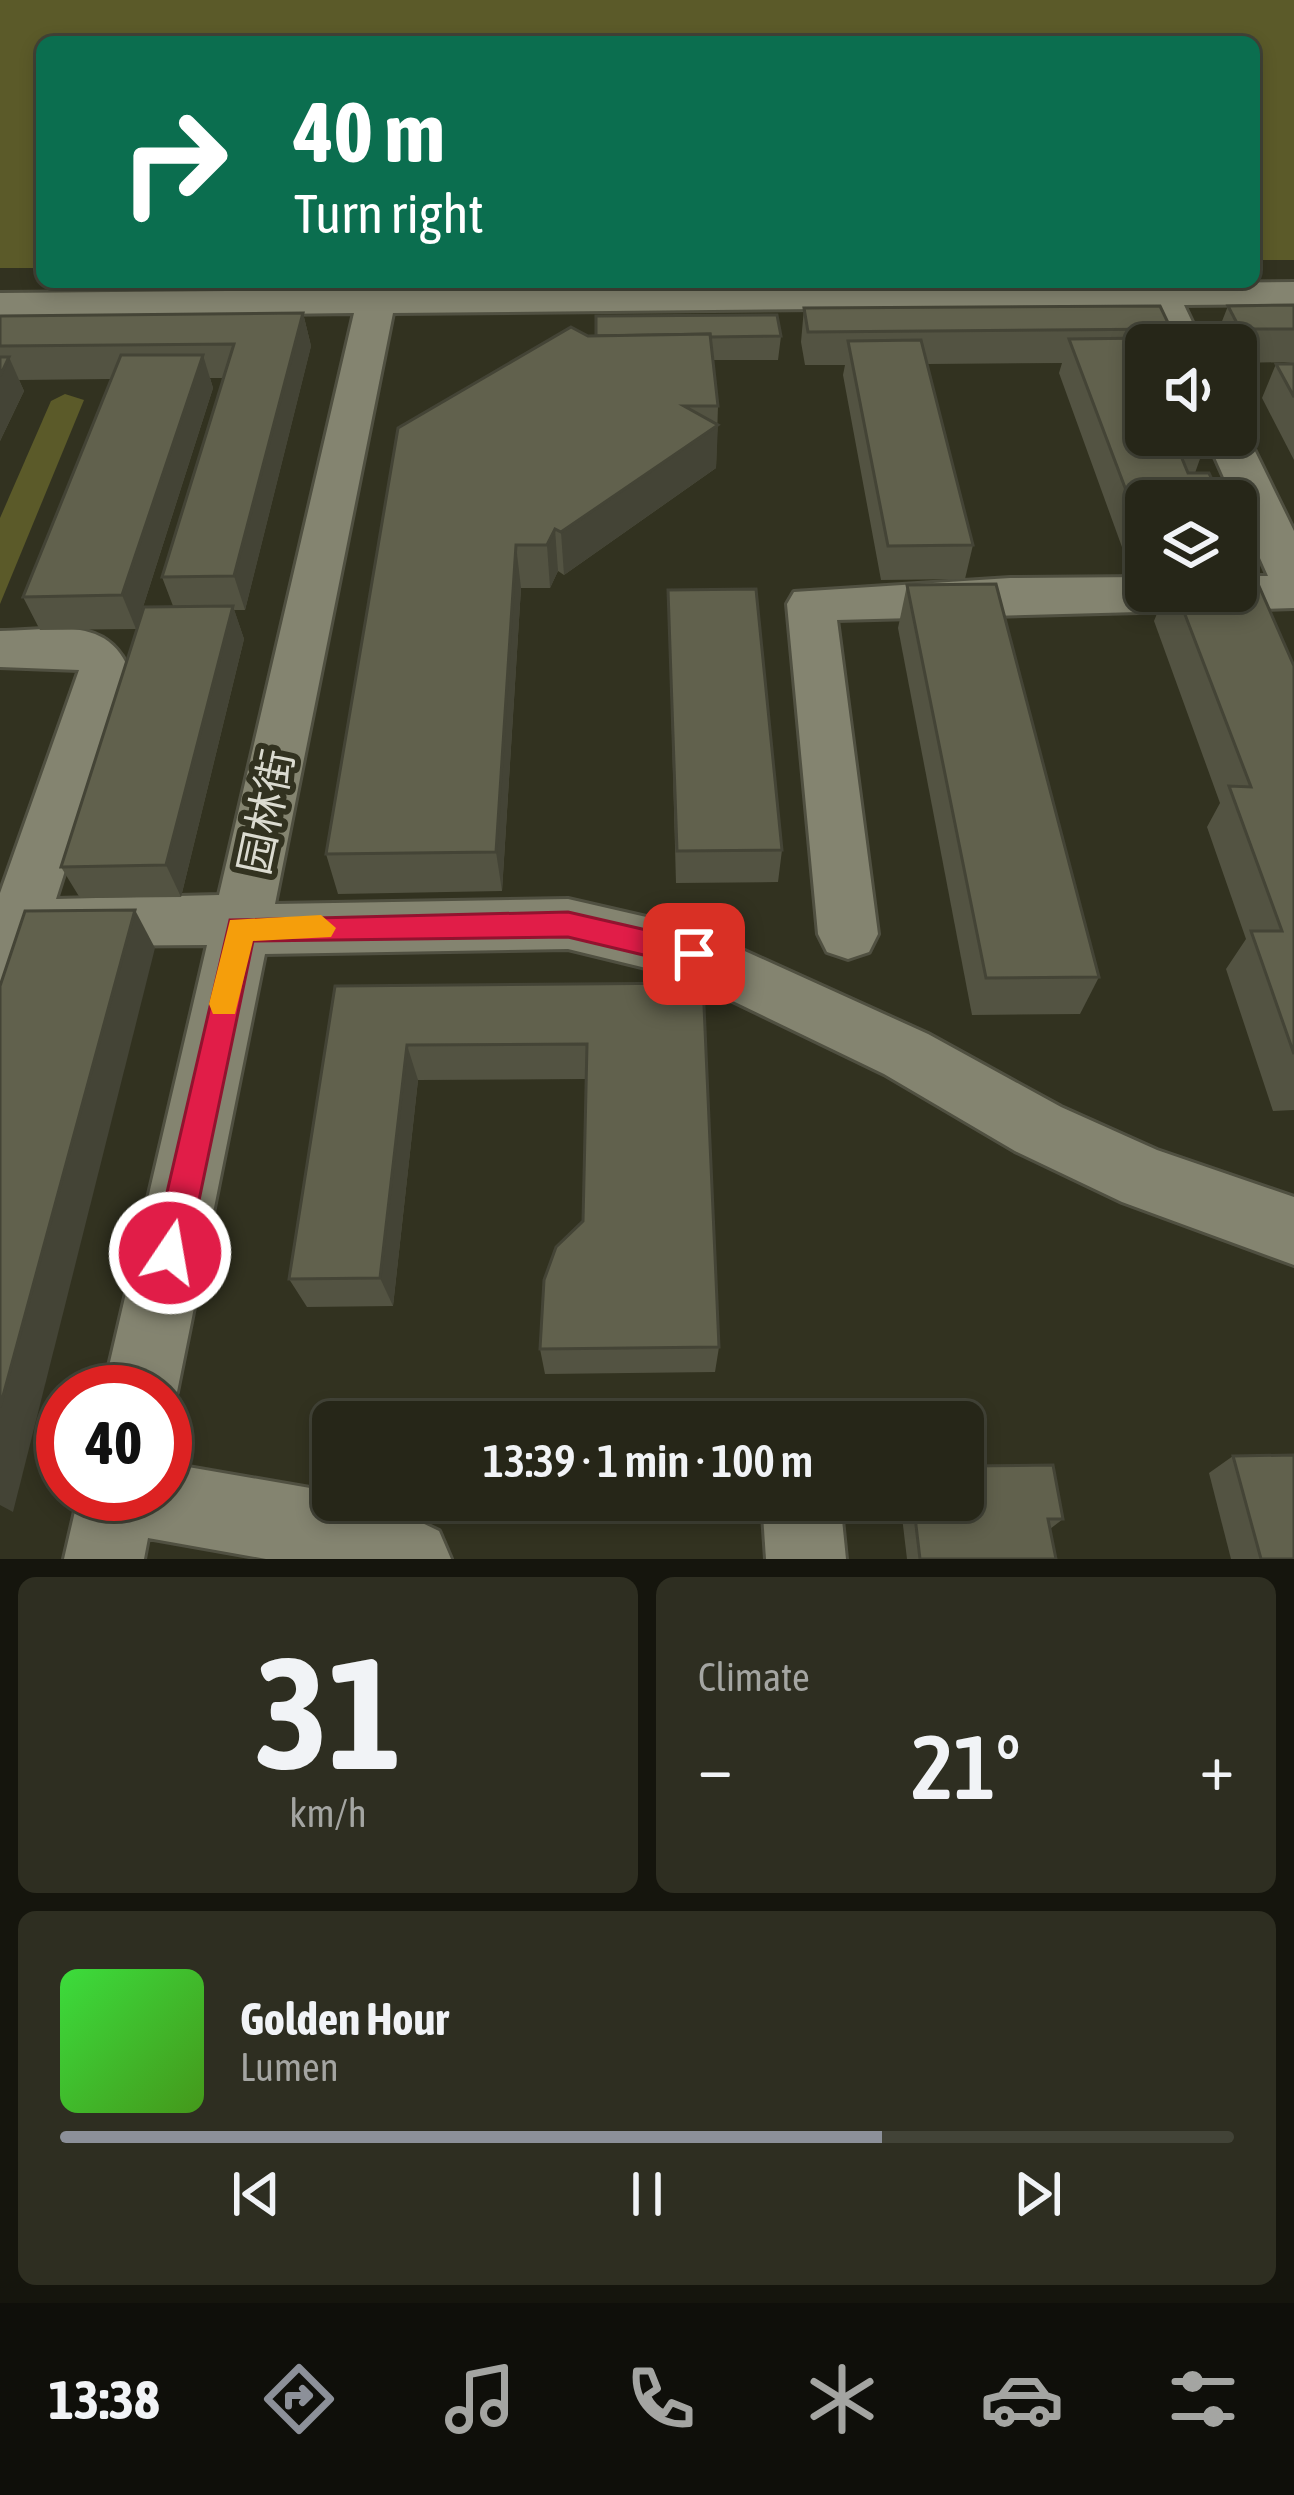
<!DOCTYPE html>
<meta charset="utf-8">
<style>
body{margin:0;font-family:"Asap Condensed","Noto Sans SC",sans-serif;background:#2e2e21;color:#f1f3f6;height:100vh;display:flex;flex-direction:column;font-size:45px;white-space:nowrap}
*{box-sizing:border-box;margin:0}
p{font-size:39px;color:#a4a5a2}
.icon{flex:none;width:66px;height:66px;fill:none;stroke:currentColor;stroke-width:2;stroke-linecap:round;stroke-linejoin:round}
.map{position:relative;height:1559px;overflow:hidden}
.details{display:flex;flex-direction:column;gap:18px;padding:18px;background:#15150d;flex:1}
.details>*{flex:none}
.hud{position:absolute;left:36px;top:36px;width:1224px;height:252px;border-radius:18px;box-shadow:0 6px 18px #0003,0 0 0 3px #424337;background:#0b6e4f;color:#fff;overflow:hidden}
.buttons{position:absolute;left:1125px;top:324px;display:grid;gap:24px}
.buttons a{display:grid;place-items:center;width:132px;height:132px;border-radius:18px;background:#262618;box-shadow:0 6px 18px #0003,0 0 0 3px #424337;font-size:60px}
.speed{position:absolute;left:36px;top:1365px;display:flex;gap:24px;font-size:60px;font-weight:700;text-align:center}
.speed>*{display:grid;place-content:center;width:156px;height:156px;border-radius:50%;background:#262618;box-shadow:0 6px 18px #0003,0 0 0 3px #424337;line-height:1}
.speed .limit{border:18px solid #d22;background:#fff;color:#111}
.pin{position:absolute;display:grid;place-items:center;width:102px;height:102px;color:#fff;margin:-51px;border-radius:24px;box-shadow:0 6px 18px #0006}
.me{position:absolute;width:132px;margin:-66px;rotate:12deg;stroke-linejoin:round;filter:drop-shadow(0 0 9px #0008)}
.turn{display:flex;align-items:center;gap:42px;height:252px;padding:0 60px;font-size:54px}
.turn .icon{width:156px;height:156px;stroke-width:2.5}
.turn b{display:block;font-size:84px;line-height:102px}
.big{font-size:90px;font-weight:600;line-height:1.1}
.details .card{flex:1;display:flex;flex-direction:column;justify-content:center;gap:18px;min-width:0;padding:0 42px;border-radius:18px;background:#2e2e21}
.details .dial{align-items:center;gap:0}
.dial b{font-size:156px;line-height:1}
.song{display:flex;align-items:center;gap:36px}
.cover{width:144px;height:144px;border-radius:18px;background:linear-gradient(135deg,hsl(120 70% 55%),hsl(100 70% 35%))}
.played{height:12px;border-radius:6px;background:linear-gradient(90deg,#8c9099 70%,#424337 70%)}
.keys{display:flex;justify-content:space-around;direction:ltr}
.heat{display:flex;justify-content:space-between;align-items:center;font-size:66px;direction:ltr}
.details .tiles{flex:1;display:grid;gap:18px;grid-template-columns:1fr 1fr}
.card:last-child{grid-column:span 2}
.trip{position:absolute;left:312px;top:1401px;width:672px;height:120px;border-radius:18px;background:#262618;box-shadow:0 6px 18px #0003,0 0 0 3px #424337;font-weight:600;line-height:120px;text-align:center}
.tabs{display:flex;height:192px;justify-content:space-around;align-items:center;background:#0f0f0a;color:#a4a5a2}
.tabs .icon{width:84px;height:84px}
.tabs .current{color:#8c9099}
.tabs b{font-size:54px;color:#f1f3f6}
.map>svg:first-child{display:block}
</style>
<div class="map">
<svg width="1294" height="1559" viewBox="0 0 1294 1559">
<rect width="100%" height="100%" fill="#323220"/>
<g fill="#5b5a29">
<path d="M 0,0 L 1294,0 L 1294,260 L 1254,260 L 1254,42 L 42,42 L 42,268 L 0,268 Z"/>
<path d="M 65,394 L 84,400 L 0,604 L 0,518 L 51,401 Z"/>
</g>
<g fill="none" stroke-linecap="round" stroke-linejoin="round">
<defs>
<g id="minor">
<path d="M 1294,282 L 1294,304 L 1184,305 L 1203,345 L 1163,345 L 1145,306 L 393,313 L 275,904 L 568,899 L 694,928 L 928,1034 L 1061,1107 L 1157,1150 L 1294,1197 L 1294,1265 L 1122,1202 L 1015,1151 L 884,1074 L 683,977 L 568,949 L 265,954 L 177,1392 L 165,1419 L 165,1392 L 103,1392 L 207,945 L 65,946 L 44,937 L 21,998 L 0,1005 L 0,893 L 79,670 L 0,667 L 0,631 C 51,631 107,614 129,670 L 56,899 L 219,895 L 354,313 L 0,317 L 0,293 Z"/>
<path d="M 1236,424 L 1247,435 L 1294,531 L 1294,608 L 837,620 L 878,934 L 869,952 L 848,959 L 827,952 L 818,934 L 787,604 L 794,592 L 1010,578 L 1146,577 L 1146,591 L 1236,591 L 1236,576 L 1268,576 L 1205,435 L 1236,435 Z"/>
<path d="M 165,1463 L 333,1492 L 333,1500 L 374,1500 L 439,1531 L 451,1559 L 266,1559 L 148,1538 L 144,1559 L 64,1559 L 79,1494 L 165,1494 Z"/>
<path d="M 762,1500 L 840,1500 L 846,1559 L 766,1559 Z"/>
</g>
</defs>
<use href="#minor" stroke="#505041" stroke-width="6"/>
<use href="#minor" fill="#848470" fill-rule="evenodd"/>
</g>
<g fill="#535342">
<path d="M 1294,305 L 1294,460 L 1262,398 L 1276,364 L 1291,362 L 1236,363 L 1236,345 L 1218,345 L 1215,339 L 1228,306 Z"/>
<path d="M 804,308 L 1171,329 L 1165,345 L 1146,345 L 1146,435 L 1201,456 L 1195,473 L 1146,501 L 1146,572 L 1131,572 L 1059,373 L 1062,363 L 927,364 L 973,545 L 965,579 L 881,580 L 843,375 L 845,365 L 805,365 L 801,342 Z"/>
<path d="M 303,313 L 311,346 L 245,610 L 234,610 L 244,639 L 181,897 L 80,898 L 61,867 L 173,606 L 162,577 L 224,378 L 210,378 L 213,388 L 136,629 L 40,630 L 23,597 L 111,379 L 19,380 L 24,391 L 0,441 L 0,316 Z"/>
<path d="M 588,336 L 781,336 L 778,360 L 713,360 L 718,406 L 716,468 L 564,575 L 558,571 L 550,588 L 521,588 L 502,891 L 338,894 L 326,854 Z"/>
<path d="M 907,585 L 1099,977 L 1080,1014 L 972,1015 L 898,628 Z"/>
<path d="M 668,590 L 782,850 L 778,882 L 676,883 Z"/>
<path d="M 1166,591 L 1236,591 L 1294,666 L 1294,1110 L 1273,1111 L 1226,969 L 1246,939 L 1207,827 L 1220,803 L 1154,621 Z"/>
<path d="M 703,983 L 719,1347 L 715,1372 L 545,1374 L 540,1349 L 583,1221 L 586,1079 L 418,1080 L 393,1306 L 307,1307 L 289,1279 L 335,986 Z"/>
<path d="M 1233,1456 L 1294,1559 L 1231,1559 L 1209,1473 Z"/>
<path d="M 900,1500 L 963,1500 L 1063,1519 L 1050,1529 L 1056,1559 L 907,1559 Z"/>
</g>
<g fill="#444436">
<path d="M 303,313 L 311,346 L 245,610 L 234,576 Z"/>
<path d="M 203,355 L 213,388 L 136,629 L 122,595 Z"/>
<path d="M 9,357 L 24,391 L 0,441 L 0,376 Z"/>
<path d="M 718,425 L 716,468 L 564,575 L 561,532 Z"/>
<path d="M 555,529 L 558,571 L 550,588 L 547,545 Z"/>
<path d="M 516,545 L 521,588 L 502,891 L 496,852 Z"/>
<path d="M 233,606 L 244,639 L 181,897 L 166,865 Z"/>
<path d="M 135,910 L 155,948 L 13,1512 L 0,1505 L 0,1407 Z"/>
<path d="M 407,1045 L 418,1080 L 393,1306 L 380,1278 Z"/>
</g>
<g fill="#61614d" stroke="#444436" stroke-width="3">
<path d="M 1294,305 L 1294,329 L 1240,329 L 1228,306 Z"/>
<path d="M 1160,306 L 1171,329 L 808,332 L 804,308 Z"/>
<path d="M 303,313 L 234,576 L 162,577 L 234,344 L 0,346 L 0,316 Z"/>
<path d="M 777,315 L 781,336 L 710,337 L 710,334 L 596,336 L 596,316 Z"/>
<path d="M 571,327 L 588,336 L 710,334 L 718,406 L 684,406 L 718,425 L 561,532 L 555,529 L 547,545 L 516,545 L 496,852 L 326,854 L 398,428 Z"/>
<path d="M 1149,338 L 1152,345 L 1146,345 L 1146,435 L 1192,435 L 1201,456 L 1181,456 L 1188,473 L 1209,473 L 1222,501 L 1146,501 L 1146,538 L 1144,538 L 1069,339 Z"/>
<path d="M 921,340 L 973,545 L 888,546 L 848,341 Z"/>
<path d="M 121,355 L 203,355 L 122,595 L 23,597 Z"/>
<path d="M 0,357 L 9,357 L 0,376 Z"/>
<path d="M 1276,364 L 1294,364 L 1294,397 Z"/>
<path d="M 1255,577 L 1294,666 L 1294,1054 L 1251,931 L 1282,931 L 1229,786 L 1251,787 L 1176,591 L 1236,591 L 1236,578 Z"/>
<path d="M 996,584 L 1099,977 L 986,978 L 907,585 Z"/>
<path d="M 756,589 L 782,850 L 677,851 L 668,590 Z"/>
<path d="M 233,606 L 166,865 L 61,867 L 144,607 Z"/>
<path d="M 135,910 L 0,1407 L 0,986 L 25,911 Z"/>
<path d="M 703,983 L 719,1347 L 540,1349 L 544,1280 L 556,1247 L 583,1221 L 587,1044 L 407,1045 L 380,1278 L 289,1279 L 335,986 Z"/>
<path d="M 1294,1455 L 1294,1559 L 1261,1559 L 1233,1456 Z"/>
<path d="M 1053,1465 L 1063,1519 L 1048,1519 L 1056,1559 L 920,1559 L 913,1500 L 963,1500 L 963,1466 Z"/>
</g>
<path fill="#e11d48" stroke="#92132f" stroke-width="3" d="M 568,912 L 694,941 L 709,954 L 694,967 L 568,937 L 253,941 L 188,1253 L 183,1266 L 170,1271 L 158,1266 L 153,1253 L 230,920 Z"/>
<path fill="#f59e0b" d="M 321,915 L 336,928 L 331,937 L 253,941 L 235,1014 L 213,1014 L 209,1004 L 230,920 Z"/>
<g text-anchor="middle" stroke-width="12" stroke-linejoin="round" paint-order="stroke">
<g font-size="42" fill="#dbdbd0" stroke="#323220">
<text transform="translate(266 812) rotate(-78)" y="15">园林街</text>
</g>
</g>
</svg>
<div class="buttons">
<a><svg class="icon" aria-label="sound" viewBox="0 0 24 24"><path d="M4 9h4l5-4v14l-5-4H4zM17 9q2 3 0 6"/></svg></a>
<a><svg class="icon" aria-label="layers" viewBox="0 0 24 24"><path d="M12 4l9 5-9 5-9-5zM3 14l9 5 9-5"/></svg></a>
</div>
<div class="speed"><div class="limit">40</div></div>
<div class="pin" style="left:694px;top:954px;background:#d93025"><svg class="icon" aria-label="arrive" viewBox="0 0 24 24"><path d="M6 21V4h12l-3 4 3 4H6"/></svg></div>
<svg class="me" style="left:170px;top:1253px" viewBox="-20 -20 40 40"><circle r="17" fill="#e11d48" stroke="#fff" stroke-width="3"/><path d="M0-11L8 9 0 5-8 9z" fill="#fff"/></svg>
<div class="trip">13:39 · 1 min · 100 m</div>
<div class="hud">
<div class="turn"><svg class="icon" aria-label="right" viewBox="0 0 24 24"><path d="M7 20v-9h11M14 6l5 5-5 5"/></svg><div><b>40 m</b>Turn right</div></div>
</div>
</div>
<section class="details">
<div class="tiles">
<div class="card dial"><b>31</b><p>km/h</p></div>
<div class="card"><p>Climate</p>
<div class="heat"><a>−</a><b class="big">21°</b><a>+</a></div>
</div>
<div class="card">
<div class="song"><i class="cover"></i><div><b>Golden Hour</b><p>Lumen</p></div></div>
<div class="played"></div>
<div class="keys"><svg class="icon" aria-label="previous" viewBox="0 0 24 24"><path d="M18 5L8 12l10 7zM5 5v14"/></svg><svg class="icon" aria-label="pause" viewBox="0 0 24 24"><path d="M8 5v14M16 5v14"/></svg><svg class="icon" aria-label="next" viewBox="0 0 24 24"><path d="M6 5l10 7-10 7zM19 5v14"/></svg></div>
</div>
</div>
</section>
<nav class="tabs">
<b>13:38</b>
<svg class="icon current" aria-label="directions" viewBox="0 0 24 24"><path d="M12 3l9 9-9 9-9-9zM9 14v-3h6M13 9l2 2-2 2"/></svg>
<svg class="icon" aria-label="music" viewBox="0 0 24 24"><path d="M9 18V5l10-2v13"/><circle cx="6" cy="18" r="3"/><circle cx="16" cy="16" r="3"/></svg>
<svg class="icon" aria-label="phone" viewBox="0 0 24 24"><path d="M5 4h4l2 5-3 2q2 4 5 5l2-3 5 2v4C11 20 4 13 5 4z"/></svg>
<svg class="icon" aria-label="climate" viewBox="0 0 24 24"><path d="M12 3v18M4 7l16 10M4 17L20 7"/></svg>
<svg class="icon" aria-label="car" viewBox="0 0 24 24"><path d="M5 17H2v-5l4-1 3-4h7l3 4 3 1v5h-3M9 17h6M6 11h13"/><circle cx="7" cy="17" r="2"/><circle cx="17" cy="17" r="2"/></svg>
<svg class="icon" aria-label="filters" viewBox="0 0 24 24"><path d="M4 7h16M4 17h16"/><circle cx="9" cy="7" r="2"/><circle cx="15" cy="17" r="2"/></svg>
</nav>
